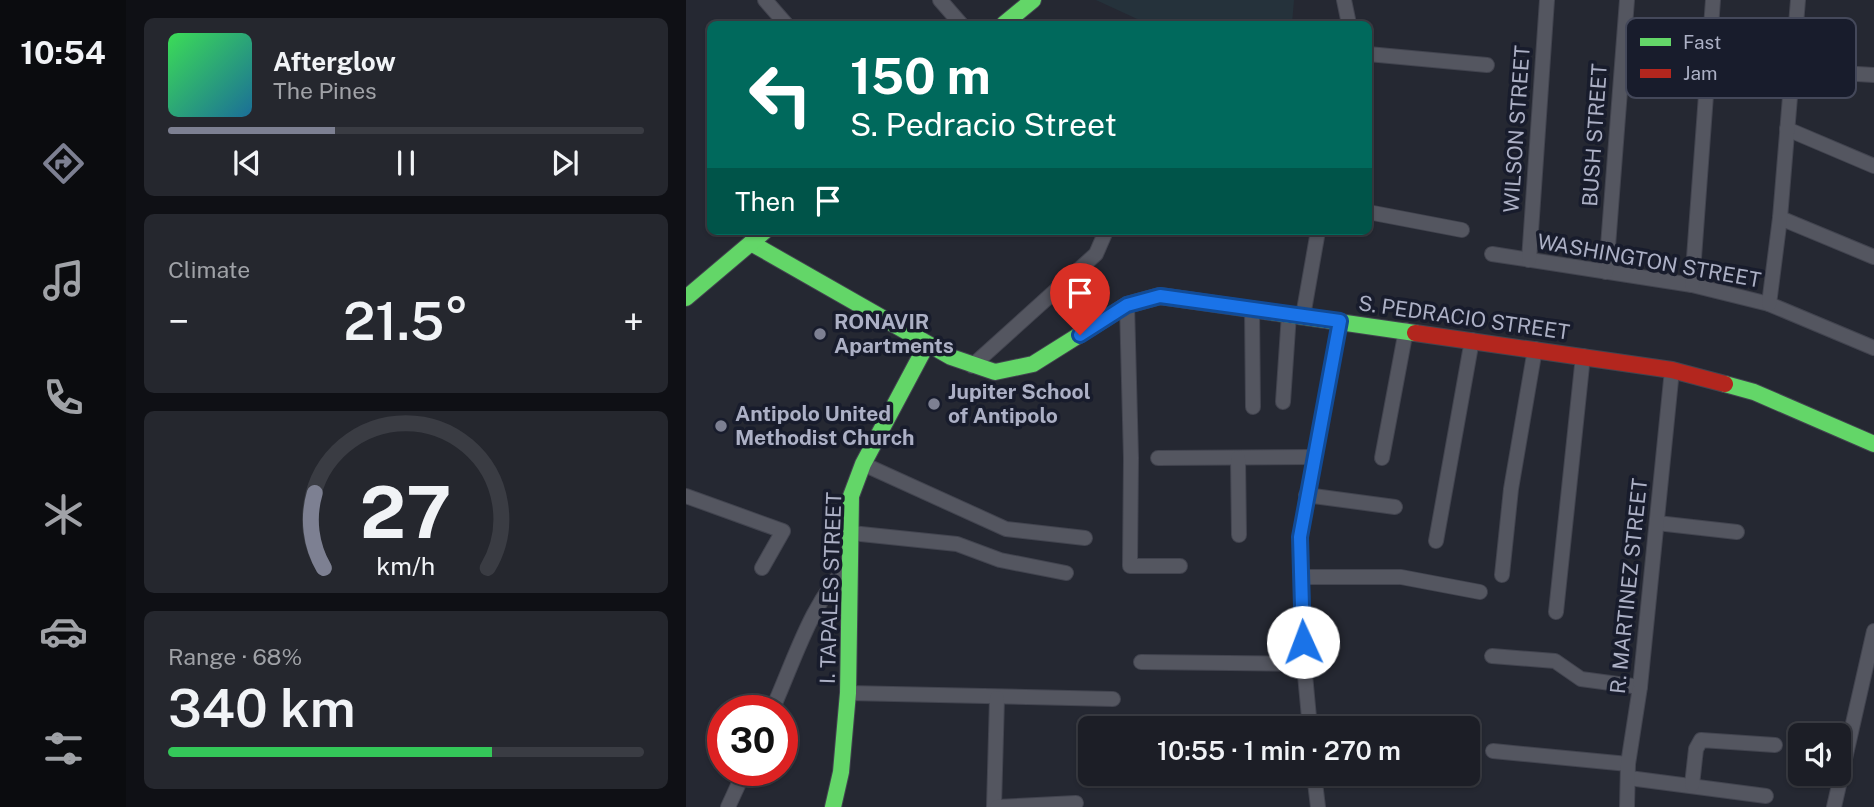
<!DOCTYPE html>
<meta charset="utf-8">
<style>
body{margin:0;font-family:"Public Sans",sans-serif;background:#25272e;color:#f1f3f6;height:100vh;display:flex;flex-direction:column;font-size:26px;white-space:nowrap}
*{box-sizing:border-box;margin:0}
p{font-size:23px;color:#a0a2a7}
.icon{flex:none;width:38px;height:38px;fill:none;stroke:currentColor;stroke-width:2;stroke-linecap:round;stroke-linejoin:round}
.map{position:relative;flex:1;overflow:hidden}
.details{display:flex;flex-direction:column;gap:18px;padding:18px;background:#0f1015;width:560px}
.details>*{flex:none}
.guide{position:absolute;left:21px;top:21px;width:665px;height:214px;border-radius:10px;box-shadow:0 2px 5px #0004,0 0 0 2px #3a3c43;background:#00695c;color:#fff;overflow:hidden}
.fabs{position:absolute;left:1102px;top:723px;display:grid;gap:14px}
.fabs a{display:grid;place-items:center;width:63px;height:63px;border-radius:10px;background:#1c1e26;box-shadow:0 2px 5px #0004,0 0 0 2px #3a3c43;font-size:35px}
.speed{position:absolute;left:21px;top:695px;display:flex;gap:14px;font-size:35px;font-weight:700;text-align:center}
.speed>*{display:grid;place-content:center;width:91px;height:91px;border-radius:50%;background:#1c1e26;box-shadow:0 2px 5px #0004,0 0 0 2px #3a3c43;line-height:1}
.speed .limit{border:10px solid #d22;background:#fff;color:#111}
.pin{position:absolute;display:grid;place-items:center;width:60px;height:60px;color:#fff;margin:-72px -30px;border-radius:50% 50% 50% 0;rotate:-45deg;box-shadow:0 0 7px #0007}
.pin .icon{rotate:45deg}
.me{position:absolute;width:77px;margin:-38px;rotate:358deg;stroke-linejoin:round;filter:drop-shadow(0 0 5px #0008)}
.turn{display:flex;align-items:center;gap:24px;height:147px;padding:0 28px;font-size:32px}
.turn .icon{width:91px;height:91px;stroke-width:2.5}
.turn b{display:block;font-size:49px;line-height:60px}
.then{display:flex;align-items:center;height:66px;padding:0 28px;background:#0003;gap:14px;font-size:26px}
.big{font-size:52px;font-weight:600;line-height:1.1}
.details .tile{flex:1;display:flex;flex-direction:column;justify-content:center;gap:10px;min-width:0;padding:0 24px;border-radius:10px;background:#25272e}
.details .dial{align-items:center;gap:0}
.dial svg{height:182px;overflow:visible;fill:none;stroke:#3a3c43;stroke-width:7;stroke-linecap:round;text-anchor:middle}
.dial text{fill:#f1f3f6;stroke:none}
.song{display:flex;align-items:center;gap:21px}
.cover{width:84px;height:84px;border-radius:10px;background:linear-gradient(135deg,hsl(130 70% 55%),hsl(200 70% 35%))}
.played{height:7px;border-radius:4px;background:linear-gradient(90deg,#7d8092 35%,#3a3c43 35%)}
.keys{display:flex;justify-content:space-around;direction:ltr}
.heat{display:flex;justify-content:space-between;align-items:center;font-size:38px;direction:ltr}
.charge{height:10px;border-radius:5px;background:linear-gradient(90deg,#34c759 68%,#3a3c43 0)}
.trip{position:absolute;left:392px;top:716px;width:402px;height:70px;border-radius:10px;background:#1c1e26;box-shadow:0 2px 5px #0004,0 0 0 2px #3a3c43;font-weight:600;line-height:70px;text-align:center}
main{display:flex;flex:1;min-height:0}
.dock{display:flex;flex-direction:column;width:126px;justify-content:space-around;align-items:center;background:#0b0c0f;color:#a0a2a7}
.dock .icon{width:49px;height:49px}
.dock .selected{color:#7d8092}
.dock b{font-size:32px;color:#f1f3f6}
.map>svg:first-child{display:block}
</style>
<main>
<nav class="dock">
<b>10:54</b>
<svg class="icon selected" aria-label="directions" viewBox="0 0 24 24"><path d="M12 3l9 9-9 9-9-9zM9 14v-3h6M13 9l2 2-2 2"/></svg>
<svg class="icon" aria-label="music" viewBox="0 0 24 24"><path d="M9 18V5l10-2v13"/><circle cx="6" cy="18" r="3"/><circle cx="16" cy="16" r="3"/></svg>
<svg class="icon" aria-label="phone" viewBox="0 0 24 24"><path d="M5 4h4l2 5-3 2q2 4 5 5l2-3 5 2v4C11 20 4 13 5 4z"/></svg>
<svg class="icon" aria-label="climate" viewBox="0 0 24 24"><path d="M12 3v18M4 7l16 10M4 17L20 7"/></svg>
<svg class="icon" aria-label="car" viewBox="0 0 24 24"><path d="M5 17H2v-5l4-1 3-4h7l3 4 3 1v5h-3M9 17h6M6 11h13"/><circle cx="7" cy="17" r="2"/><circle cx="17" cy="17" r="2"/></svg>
<svg class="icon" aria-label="filters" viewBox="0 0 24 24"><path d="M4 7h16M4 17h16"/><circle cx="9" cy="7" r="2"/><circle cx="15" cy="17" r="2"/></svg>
</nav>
<section class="details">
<div class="tile">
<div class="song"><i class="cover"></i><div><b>Afterglow</b><p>The Pines</p></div></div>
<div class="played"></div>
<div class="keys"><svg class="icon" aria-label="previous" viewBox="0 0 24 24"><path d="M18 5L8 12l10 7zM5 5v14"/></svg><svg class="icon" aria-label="pause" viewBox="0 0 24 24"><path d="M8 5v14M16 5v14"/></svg><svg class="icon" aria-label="next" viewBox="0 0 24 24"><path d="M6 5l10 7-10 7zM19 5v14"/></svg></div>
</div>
<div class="tile"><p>Climate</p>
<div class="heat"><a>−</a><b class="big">21.5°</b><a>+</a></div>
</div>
<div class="tile dial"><svg viewBox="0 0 100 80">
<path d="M14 69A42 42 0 1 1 86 69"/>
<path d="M14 69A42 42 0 0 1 10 36" stroke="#7d8092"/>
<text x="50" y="56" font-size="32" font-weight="700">27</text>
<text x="50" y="72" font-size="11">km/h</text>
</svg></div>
<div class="tile"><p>Range · 68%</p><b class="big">340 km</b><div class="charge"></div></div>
</section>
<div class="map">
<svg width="1188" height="807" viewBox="0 0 1188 807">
<rect width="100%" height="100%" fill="#252832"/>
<path fill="#25323b" d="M 410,0 L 608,0 L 606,24 L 462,24 Z"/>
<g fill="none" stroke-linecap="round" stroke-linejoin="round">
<defs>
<g id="street">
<path d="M 79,0 L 100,24"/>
<path d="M 254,0 L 275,24"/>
<path d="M 658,0 L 663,24"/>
<path d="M 682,54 L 801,65"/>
<path d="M 1105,70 L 1188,75"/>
<path d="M 1101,129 L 1188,166"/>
<path d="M 682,212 L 776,230"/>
<path d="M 1094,218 L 1188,257"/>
<path d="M 806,254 L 1006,285 L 1083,304 L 1188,348"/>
<path d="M 843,260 L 861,0"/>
<path d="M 920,272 L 941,0"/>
<path d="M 1006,285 L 1027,0"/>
<path d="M 1083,304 L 1094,218 L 1112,0"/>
<path d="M 441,305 L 445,458 L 444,566 L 494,566"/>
<path d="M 566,308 L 567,407"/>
<path d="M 617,316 L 632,231"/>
<path d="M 286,366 L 410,254 L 420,231"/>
<path d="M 597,402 L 603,314"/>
<path d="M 472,458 L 629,457"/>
<path d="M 552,458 L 553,535"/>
<path d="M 696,458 L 720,330"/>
<path d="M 177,464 L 320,529 L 399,538"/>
<path d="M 620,495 L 709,507"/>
<path d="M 0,496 L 97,531 L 76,568"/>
<path d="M 971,523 L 1051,532"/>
<path d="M 165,533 L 271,544 L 314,560 L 380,573"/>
<path d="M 750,541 L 786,340"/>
<path d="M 816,575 L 825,489 L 849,349"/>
<path d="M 615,577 L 715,577 L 794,592"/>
<path d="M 870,612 L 897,356"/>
<path d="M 806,656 L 869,661 L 895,679 L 954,687"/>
<path d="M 455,662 L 618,664"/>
<path d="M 162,693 L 427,699"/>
<path d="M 86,710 C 108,662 125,601 164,564"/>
<path d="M 624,728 L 618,664 L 614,537 L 654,321"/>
<path d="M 807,751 L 942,764"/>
<path d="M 628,774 L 632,807"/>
<path d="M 943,778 L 1080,796"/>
<path d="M 1006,785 L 1010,749 L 1015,740 L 1089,745"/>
<path d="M 42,807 L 59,770"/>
<path d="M 308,807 L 311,698"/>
<path d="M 311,807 L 390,803"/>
<path d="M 941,807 L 942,764 L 954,687 L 986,370"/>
<path d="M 1148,807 L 1188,631"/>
</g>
<g id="fast">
<path d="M 318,24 L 347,0"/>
<path d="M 65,243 L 265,357 L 309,372 L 347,364 L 441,305 L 474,296 L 729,333"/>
<path d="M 0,298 L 79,231"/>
<path d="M 1039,384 L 1068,392 L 1188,444"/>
<path d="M 147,807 L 155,772 L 162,693 L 165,496 L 177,464 L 241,344"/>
</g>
<path id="jam" d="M 729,333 L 986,370 L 1039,384"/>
</defs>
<use href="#street" stroke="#42444f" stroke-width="16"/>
<use href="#fast" stroke="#42444f" stroke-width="18"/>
<use href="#jam" stroke="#42444f" stroke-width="18"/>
<use href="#street" stroke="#545660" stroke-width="14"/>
<use href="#fast" stroke="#63d668" stroke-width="16"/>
<use href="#jam" stroke="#b3261e" stroke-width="16"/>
</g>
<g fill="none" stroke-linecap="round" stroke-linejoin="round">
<defs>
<path id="route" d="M 394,335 L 441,305 L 474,296 L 654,321 L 614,537 L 617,642"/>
</defs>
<use href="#route" stroke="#114b97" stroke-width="18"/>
<use href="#route" stroke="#1a73e8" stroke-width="12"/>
</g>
<g fill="#7d8092" stroke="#181c2c" stroke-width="2.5">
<circle cx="134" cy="334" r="7"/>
<circle cx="248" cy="404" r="7"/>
<circle cx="35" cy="426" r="7"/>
</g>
<g text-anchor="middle" stroke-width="7" stroke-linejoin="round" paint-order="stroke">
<g font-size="21" fill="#acb0c5" stroke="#181c2c">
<text transform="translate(831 129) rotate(-86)" y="7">WILSON STREET</text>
<text transform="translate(909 135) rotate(-86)" y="7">BUSH STREET</text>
<text transform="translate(963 261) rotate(10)" y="7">WASHINGTON STREET</text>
<text transform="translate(778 318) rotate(8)" y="7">S. PEDRACIO STREET</text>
<text transform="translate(943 586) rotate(-84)" y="7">R. MARTINEZ STREET</text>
<text transform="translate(145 588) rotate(-88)" y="7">I. TAPALES STREET</text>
</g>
<g font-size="21" font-weight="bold" fill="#acb0c5" stroke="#181c2c" text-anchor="start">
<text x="148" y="329">RONAVIR<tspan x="148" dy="24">Apartments</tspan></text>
<text x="262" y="399">Jupiter School<tspan x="262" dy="24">of Antipolo</tspan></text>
<text x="49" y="421">Antipolo United<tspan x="49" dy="24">Methodist Church</tspan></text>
</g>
</g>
<rect x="940" y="18" width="230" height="80" rx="10" fill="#181c2c" stroke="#44485a" stroke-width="2"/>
<rect x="954" y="38" width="31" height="8" fill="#63d668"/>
<rect x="954" y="69" width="31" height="9" fill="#b3261e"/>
<g font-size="19" fill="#acb0c5">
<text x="997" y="49">Fast</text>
<text x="997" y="80">Jam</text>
</g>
</svg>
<div class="fabs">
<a><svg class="icon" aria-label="sound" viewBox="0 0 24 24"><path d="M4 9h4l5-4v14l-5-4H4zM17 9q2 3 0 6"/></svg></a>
</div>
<div class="speed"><div class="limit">30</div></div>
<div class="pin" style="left:394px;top:335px;background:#d93025"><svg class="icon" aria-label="arrive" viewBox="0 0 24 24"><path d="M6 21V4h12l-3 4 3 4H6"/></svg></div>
<svg class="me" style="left:617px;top:642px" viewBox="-20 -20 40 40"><circle r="19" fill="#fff"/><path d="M0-13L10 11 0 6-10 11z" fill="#1a73e8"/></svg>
<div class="trip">10:55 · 1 min · 270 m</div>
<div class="guide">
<div class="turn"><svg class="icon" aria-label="left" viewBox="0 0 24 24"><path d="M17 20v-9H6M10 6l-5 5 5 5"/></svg><div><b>150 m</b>S. Pedracio Street</div></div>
<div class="then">Then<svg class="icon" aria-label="arrive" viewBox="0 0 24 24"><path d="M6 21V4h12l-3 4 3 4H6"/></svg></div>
</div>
</div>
</main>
